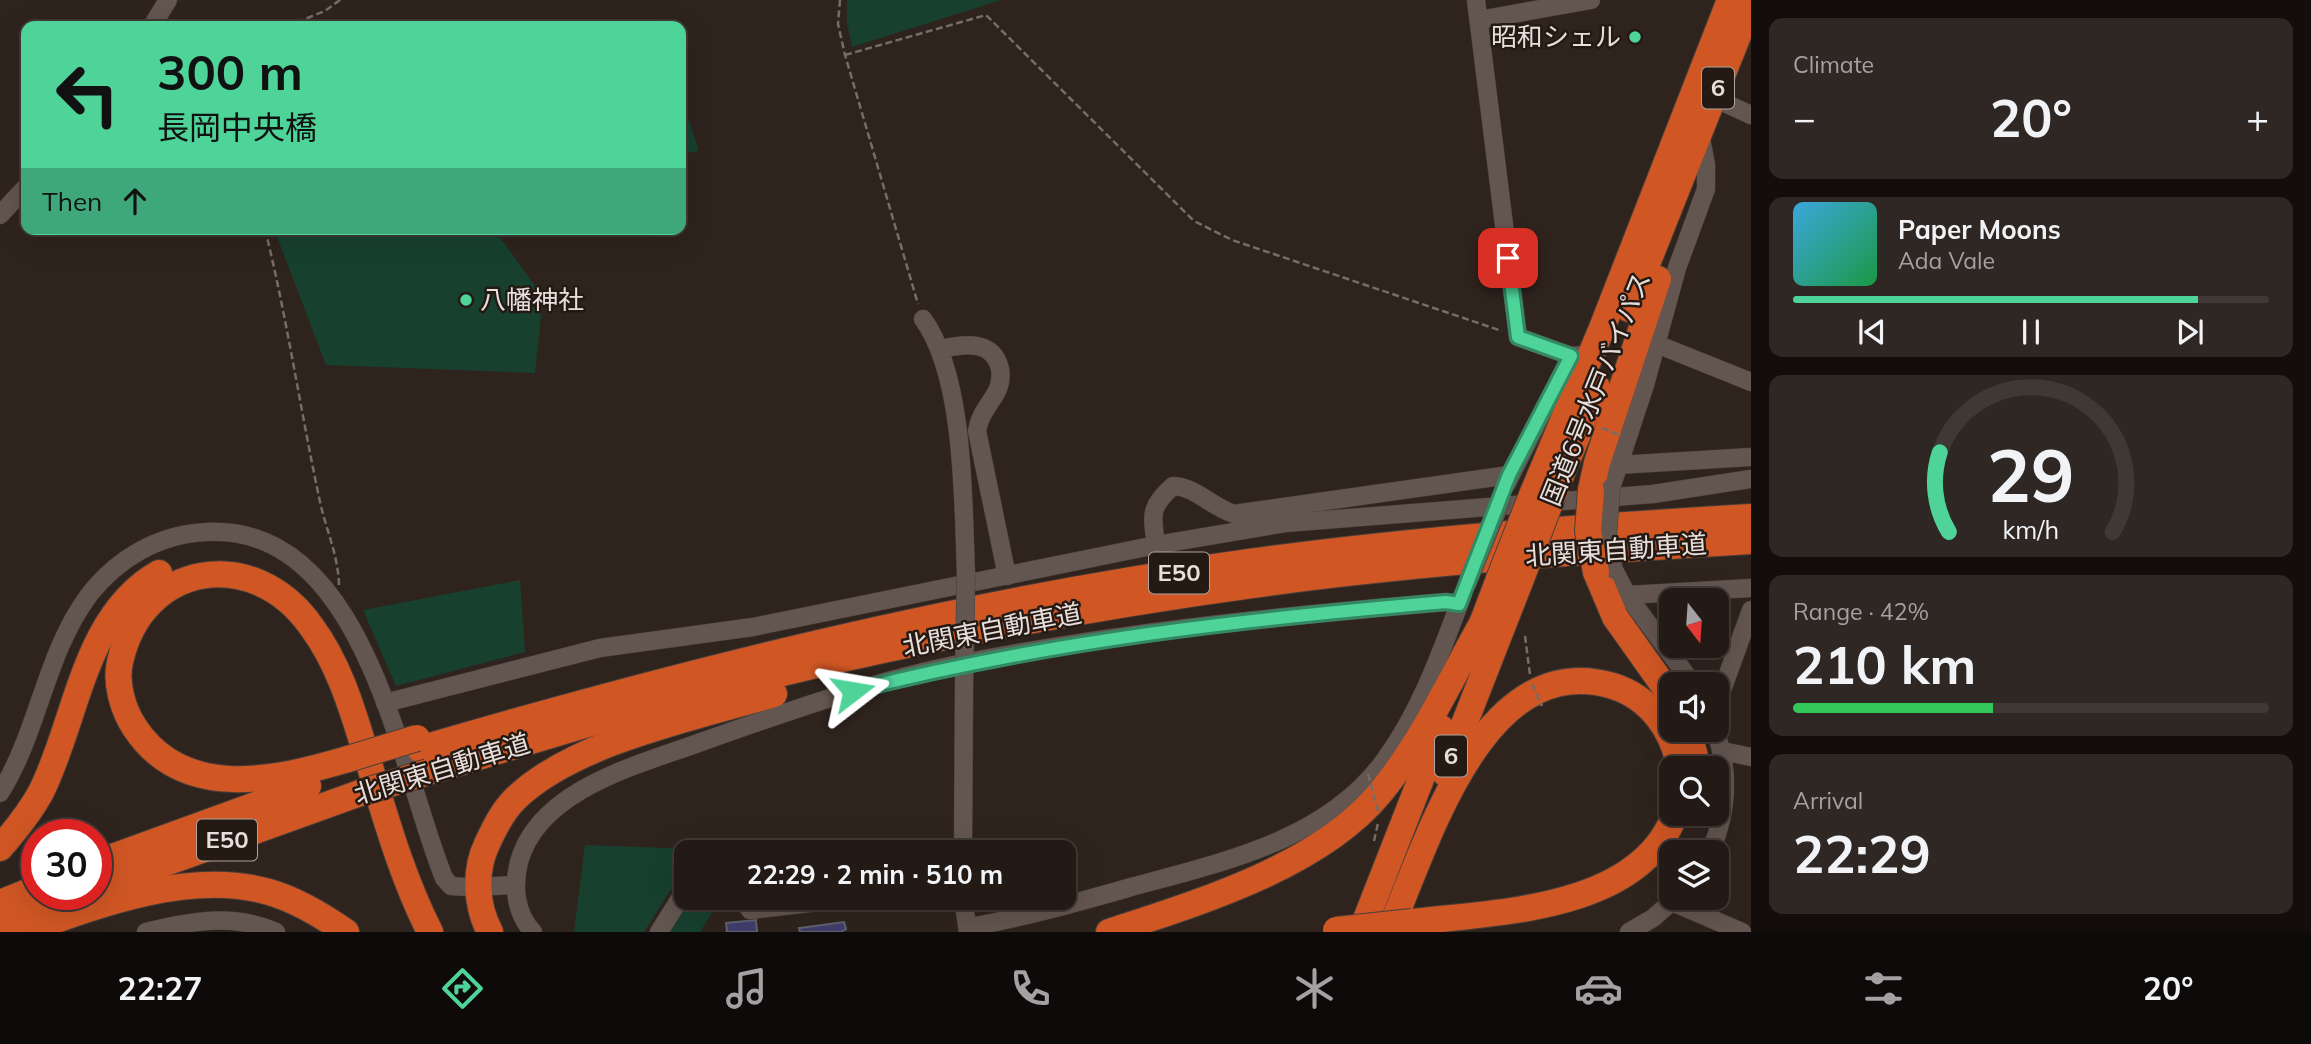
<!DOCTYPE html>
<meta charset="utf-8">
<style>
body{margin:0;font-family:Mulish,"Noto Sans JP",sans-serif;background:#2f2723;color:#f1f3f6;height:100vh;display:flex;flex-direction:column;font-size:26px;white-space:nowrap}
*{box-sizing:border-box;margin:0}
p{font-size:23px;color:#a3a1a1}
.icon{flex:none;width:38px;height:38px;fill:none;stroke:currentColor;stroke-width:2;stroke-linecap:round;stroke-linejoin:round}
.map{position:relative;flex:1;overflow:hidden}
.drawer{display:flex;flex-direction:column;gap:18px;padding:18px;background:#130e0c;width:560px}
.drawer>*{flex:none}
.banner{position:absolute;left:21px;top:21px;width:665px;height:214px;border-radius:14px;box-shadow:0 7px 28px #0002,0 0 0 2px #403835;background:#4ed399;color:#111;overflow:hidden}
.needle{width:46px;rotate:163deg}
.controls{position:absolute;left:1659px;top:588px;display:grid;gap:14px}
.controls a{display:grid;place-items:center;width:70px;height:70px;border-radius:14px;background:#231a16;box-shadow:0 7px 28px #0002,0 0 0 2px #403835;font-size:35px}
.speed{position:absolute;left:21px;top:819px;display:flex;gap:14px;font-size:35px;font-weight:700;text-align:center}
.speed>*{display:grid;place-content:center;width:91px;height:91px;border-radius:50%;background:#231a16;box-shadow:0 7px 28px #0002,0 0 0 2px #403835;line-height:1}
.speed .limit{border:10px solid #d22;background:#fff;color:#111}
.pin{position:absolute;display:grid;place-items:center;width:60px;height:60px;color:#fff;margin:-30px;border-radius:14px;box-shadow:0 4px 10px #0006}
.me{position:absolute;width:77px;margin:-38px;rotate:76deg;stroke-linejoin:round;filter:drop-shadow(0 0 5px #0008)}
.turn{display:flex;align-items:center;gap:24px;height:147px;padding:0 21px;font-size:32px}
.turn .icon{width:91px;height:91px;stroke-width:2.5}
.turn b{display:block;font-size:49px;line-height:60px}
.then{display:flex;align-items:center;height:66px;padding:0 21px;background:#0003;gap:14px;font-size:26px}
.big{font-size:52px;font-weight:700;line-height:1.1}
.drawer .widget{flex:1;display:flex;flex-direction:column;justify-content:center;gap:10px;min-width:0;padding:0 24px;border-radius:14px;background:#2f2723}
.drawer .dial{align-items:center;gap:0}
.dial svg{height:182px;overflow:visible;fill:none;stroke:#403835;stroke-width:7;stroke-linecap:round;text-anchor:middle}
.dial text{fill:#f1f3f6;stroke:none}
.song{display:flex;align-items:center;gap:21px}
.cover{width:84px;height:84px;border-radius:10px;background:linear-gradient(135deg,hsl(200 70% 55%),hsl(140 70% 35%))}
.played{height:7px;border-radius:4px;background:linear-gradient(90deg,#4ed399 85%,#403835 85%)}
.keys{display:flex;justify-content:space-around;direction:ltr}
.heat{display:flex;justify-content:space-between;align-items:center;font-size:38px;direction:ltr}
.charge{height:10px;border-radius:5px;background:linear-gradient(90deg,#34c759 42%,#403835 0)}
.trip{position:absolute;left:674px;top:840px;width:402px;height:70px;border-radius:14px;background:#231a16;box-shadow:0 7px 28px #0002,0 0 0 2px #403835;font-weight:700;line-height:70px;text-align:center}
.menu{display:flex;height:112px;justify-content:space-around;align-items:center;background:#0e0a09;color:#a3a1a1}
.menu .icon{width:49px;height:49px}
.menu .active{color:#4ed399}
.menu b{font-size:32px;color:#f1f3f6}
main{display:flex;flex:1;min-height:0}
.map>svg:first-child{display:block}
</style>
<main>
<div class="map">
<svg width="1751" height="932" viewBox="0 0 1751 932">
<rect width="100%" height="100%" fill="#2f231d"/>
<g fill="#17402f">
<path d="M 847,0 L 1001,0 L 852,47 L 847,23 Z"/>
<path d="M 681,96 L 699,151 L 681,154 Z"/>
<path d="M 274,229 L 494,229 L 543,297 L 535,373 L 326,365 Z"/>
<path d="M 520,580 L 525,652 L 396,686 L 363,610 Z"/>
<path d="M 585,845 L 697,849 L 694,852 L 686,852 L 686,866 L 644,932 L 574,932 Z"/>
<path d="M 690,898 L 721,898 L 700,932 L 668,932 Z"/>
</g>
<g fill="#413e6d" stroke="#62626f" stroke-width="2">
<path d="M 756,920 L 757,932 L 727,932 L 726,923 Z"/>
<path d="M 844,922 L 846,929 L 841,932 L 800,932 L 799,928 Z"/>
</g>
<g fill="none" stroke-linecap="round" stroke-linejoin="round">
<defs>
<g id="minor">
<path d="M 1476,0 L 1518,337 L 1571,356"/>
<path d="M 1479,20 L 1591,0"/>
<path d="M 152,26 L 168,0"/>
<path d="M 1714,98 L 1751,115"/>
<path d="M 0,215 L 26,187"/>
<path d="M 923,319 C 965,377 963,503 966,574"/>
<path d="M 1654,343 L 1751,382"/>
<path d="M 940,349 C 964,344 993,339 1000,369 C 1001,376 1000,385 997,391 C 989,406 980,413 977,431 L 1007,576"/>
<path d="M 1618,465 L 1751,457"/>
<path d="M 1506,485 L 1571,356 L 1581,355"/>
<path d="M 1611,488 L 1645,385 L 1677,268 L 1706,189 L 1706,165 L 1700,133"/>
<path d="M 1156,545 C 1152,515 1149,507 1173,486 C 1196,487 1210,506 1234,514 L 1509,475"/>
<path d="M 1614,570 L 1627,595 L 1693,684"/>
<path d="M 1627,595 L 1751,588"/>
<path d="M 385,703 L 600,648 L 753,627 L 1156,545 L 1286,523 L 1653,494 L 1751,479"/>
<path d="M 1717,704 L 1751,610"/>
<path d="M 1722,751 L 1751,757"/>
<path d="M 0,793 C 39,731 45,654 89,595 C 118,558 159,534 207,532 C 365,524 399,767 444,878 L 451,886 L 467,887"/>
<path d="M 728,852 L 766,852"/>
<path d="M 963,852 L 964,687"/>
<path d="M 1710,852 C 1728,812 1730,772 1715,730"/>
<path d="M 494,886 L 515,885"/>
<path d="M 742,898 L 750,910 L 852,898"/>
<path d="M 963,898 L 968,932"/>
<path d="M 1672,902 L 1742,932"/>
<path d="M 969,927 C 1022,918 1075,903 1128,888 C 1218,863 1325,842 1384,761 C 1421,711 1441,652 1463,594"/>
<path d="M 146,932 C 190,921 234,913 276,932"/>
<path d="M 533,932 C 515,913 513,886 519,862 C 539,788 642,764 704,741 C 786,712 868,683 954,665 C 1117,632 1281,616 1446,602 L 1459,604"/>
<path d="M 659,932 L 686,889"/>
<path d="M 1629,932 L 1653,918 L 1676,898"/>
</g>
<g id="highway">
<path d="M 1629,309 L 1751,3"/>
<path d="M 1591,490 L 1597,463 L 1658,279"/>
<path d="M 1532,495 L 1602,328 L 1730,0"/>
<path d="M 1553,495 L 1597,387"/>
<path d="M 1596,572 L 1615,617 L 1671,696"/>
<path d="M 1477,637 L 1499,579"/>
<path d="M 1688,730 L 1698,768"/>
<path d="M 420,749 C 692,669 968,601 1249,562 C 1416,539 1583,527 1751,517"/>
<path d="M 348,759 C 277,780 184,802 135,728 C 123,710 115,683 120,662 C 142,562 253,544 311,626 C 340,665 353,712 367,757 C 385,816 402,877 430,932"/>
<path d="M 428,772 C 493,753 558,732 623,714 C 829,657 1041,614 1252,585 C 1418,562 1584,551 1751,541"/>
<path d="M 1445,773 L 1521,579"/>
<path d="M 0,848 C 15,831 30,812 41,792 C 77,721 83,616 159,573"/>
<path d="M 96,863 L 308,786"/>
<path d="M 96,888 L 360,793"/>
<path d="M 0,903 L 37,888"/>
<path d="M 1412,922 C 1498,912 1640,910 1675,814"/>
<path d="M 0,927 L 38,912"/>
<path d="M 23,932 C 97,905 190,869 269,892 C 297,900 323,916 346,932"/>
<path d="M 490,932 C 476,906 474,871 487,844 C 494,829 502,812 515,799 C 573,742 696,717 774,694"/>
<path d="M 1109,932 C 1197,903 1319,867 1380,793 C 1423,741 1451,678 1484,620"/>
<path d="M 1361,932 L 1441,728"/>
<path d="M 1389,932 C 1427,844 1483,647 1613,686 C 1651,698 1673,731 1680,768"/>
</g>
</defs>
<use href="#minor" stroke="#493f3a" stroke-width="19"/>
<use href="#highway" stroke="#493f3a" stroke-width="28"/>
<g stroke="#776c67" stroke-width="2.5" stroke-dasharray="7 3.5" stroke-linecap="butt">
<path d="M 840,0 L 838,24 L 845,55 L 918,304"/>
<path d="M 287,26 L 325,11 L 340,0"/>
<path d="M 845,55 L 986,15 L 1194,221 L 1232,240 L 1502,331"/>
<path d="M 265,229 C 287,318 300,408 319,497 C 325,528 338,553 339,585"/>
<path d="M 1525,636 L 1530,675"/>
<path d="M 1374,841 L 1378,823"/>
</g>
<use href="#minor" stroke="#63554f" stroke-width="18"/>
<use href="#highway" stroke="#d05724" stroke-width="26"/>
<defs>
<g id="minor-bridge">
<path d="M 1611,488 L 1607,544 L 1614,570"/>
<path d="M 1467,584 L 1502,499"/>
<path d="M 964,687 L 966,574"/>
</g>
<g id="highway-bridge">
<path d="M 1591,490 L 1588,531 L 1596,572"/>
<path d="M 1499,579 L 1532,495"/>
<path d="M 1521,579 L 1553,495"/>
<path d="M 348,759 L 417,738"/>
<path d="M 360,793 L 428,772"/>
<path d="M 1336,930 L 1412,922"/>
</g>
</defs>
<use href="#minor-bridge" stroke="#493f3a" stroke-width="19" stroke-linecap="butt"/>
<use href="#highway-bridge" stroke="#493f3a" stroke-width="28" stroke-linecap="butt"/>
<g stroke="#776c67" stroke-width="2.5" stroke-dasharray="7 3.5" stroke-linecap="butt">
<path d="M 1602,428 L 1622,436"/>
<path d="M 1532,684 L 1542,706"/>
<path d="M 1368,774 L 1379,814"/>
</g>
<use href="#minor-bridge" stroke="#63554f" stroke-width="18"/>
<use href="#highway-bridge" stroke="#d05724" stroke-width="26"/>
</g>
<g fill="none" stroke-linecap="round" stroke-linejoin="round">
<defs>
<path id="route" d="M 853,691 C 1048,641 1245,619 1446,602 L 1459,604 L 1509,475 L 1571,356 L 1518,337 L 1508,258"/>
</defs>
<use href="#route" stroke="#338963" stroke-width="18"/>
<use href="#route" stroke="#4ed399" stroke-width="12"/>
</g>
<g fill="#4ed399" stroke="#251914" stroke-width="2.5">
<circle cx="1635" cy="37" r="7"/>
<circle cx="466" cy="300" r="7"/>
</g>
<g text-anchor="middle" stroke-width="5" stroke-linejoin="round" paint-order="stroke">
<g fill="#251914" stroke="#aea49f" stroke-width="2">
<rect x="1702" y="67.5" width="32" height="41" rx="5"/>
<rect x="1149" y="552.5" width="60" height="41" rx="5"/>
<rect x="1435" y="735.5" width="32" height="41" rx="5"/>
<rect x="197" y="819.5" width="60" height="41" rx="5"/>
</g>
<g font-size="24" font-weight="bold" fill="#e8dfdb">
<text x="1718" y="96">6</text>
<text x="1179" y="581">E50</text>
<text x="1451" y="764">6</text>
<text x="227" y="848">E50</text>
</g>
<g font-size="26" fill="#e8dfdb" stroke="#251914" text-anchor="end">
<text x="1621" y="46">昭和シェル</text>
<text x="480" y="309" text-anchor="start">八幡神社</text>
</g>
<g font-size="26" fill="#e8dfdb" stroke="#251914">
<text transform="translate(1596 389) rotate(-68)" y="9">国道6号水戸バイパス</text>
<text transform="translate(1616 550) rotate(-4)" y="9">北関東自動車道</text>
<text transform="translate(992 630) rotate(-11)" y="9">北関東自動車道</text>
<text transform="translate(442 769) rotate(-17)" y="9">北関東自動車道</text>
</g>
</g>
</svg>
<div class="controls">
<a><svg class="needle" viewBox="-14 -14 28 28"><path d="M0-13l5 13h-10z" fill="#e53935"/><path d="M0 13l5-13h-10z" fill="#a3a1a1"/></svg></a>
<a><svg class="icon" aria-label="sound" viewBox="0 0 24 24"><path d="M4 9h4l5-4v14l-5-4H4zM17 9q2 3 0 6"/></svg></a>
<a><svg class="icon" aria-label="search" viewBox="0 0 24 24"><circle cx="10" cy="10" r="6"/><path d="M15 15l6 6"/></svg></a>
<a><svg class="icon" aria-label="layers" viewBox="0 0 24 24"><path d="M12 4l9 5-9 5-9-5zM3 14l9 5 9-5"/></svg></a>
</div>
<div class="speed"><div class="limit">30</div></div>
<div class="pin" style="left:1508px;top:258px;background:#d93025"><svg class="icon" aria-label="arrive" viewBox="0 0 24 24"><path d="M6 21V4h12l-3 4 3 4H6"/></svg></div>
<svg class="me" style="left:853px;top:691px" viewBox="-20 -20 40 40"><path d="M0-17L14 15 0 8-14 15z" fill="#4ed399" stroke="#fff" stroke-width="4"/></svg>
<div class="trip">22:29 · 2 min · 510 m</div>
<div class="banner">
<div class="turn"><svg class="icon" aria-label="left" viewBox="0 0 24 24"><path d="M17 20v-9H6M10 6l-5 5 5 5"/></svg><div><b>300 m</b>長岡中央橋</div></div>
<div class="then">Then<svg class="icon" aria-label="ahead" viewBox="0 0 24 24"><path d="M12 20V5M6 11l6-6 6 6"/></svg></div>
</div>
</div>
<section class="drawer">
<div class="widget"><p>Climate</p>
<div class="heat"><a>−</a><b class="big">20°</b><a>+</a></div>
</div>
<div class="widget">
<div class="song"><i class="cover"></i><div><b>Paper Moons</b><p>Ada Vale</p></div></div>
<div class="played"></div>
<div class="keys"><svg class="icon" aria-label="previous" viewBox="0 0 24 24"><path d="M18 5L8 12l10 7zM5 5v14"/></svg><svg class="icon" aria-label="pause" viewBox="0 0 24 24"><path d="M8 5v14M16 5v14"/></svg><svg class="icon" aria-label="next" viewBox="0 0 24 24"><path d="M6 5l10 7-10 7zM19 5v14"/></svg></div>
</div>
<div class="widget dial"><svg viewBox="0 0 100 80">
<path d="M14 69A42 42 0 1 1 86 69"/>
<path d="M14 69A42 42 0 0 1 10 34" stroke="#4ed399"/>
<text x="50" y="56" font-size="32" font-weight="700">29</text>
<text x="50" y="72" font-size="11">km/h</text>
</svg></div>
<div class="widget"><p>Range · 42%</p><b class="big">210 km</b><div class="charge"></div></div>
<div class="widget"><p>Arrival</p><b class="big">22:29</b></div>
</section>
</main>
<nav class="menu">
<b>22:27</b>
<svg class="icon active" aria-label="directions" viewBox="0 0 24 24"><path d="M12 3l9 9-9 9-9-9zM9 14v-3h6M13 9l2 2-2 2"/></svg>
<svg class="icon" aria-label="music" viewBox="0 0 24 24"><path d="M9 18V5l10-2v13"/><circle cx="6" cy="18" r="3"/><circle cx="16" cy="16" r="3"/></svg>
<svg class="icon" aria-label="phone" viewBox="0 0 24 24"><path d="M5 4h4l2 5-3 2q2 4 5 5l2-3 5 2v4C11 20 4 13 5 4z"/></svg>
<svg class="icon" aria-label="climate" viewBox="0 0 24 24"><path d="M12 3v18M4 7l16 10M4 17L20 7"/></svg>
<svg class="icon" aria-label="car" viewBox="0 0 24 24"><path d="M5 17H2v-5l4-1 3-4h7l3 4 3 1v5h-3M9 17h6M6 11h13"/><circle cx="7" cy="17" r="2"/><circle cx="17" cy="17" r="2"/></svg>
<svg class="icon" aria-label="filters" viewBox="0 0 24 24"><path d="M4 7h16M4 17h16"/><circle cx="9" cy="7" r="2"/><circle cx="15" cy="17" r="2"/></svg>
<b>20°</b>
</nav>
